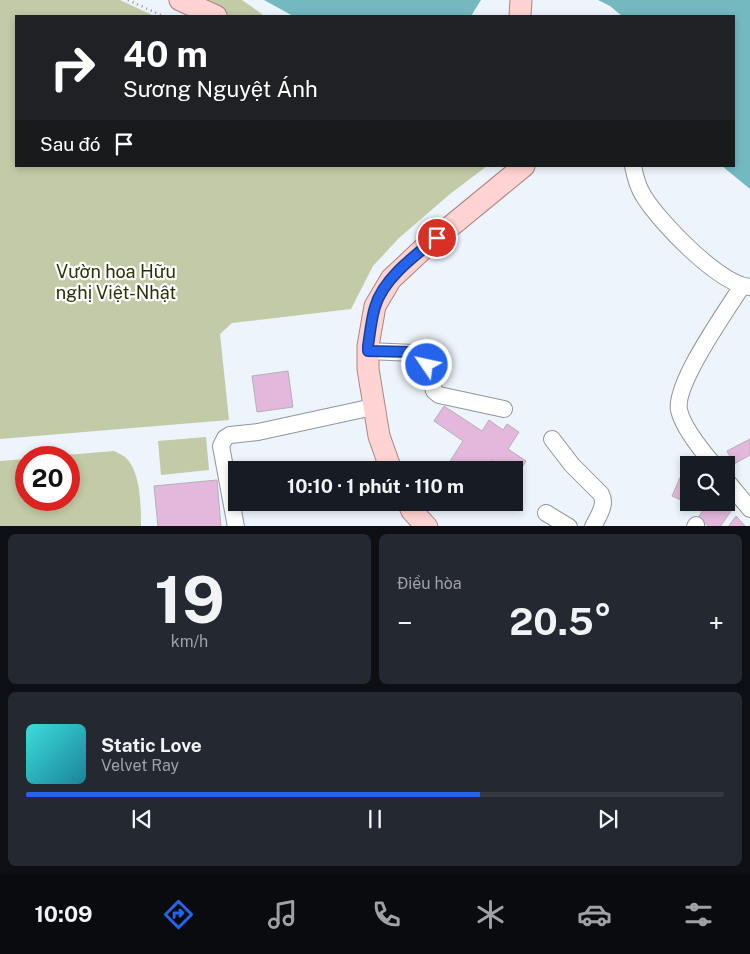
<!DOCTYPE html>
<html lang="vi">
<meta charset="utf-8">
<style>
body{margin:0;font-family:"Public Sans",sans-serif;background:#242831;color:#f1f3f6;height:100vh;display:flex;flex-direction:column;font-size:19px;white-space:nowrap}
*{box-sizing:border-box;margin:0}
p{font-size:16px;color:#9ea1a6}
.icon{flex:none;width:28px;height:28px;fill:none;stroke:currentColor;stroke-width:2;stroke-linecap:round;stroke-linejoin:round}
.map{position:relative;height:526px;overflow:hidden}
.side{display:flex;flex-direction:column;gap:8px;padding:8px;background:#0d0f14;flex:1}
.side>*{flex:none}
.top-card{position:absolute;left:15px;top:15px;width:720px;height:152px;border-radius:0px;box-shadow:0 2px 8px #0003;background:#202124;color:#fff;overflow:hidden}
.tools{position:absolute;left:680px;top:456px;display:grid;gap:10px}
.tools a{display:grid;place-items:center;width:55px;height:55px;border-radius:0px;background:#171b24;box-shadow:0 2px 8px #0003;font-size:25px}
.speed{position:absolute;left:15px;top:446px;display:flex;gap:10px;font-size:25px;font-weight:700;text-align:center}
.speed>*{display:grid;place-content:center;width:65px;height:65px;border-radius:50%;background:#171b24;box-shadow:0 2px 8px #0003;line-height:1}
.speed .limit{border:8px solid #d22;background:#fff;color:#111}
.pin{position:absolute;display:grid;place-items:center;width:42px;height:42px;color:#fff;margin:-21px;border:2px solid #fff;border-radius:50%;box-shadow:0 1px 5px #0007}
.me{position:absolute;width:55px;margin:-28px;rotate:304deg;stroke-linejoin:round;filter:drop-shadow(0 0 4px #0008)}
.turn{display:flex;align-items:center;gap:18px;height:105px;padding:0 25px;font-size:22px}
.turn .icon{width:65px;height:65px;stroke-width:2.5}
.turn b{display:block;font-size:35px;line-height:42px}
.then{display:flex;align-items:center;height:48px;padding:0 25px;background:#0003;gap:10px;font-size:19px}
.big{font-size:38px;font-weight:700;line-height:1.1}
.side .tile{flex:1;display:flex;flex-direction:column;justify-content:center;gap:8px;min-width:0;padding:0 18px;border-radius:8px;background:#242831}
.side .dial{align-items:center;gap:0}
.dial b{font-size:65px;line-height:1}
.song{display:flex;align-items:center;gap:15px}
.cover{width:60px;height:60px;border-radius:8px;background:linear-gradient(135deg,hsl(180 70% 55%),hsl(190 70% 35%))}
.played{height:5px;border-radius:2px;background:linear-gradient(90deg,#2563eb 65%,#363941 65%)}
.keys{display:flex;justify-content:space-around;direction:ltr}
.heat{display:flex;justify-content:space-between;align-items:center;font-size:28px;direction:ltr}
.side .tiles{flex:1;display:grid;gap:8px;grid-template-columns:1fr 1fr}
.tile:last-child{grid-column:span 2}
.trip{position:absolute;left:228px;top:461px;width:295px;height:50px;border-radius:0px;background:#171b24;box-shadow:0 2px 8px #0003;font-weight:700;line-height:50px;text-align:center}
.tab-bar{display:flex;height:80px;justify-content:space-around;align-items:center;background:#090b0e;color:#9ea1a6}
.tab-bar .icon{width:35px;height:35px}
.tab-bar .on{color:#2563eb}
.tab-bar b{font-size:22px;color:#f1f3f6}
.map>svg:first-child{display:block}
</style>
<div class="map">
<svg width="750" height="527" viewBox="0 0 750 527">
<rect width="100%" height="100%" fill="#edf4fb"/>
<g fill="#c3caa7">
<path d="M 0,0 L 120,0 L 154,16 L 16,16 L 16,166 L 487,166 L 450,194 L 399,238 L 373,266 L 351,309 L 232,323 L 220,334 L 229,420 L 0,439 Z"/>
<path d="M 191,0 L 242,0 L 262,14 L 262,16 L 229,16 Z"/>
<path d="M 206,437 L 209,470 L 161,475 L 158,441 Z"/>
<path d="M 114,451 C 118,453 122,455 125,457 C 141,471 141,507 141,526 L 0,526 L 0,461 L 26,459 L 26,500 L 69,500 L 69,458 L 42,457 Z"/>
</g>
<g fill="#75b9c0">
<path d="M 264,0 L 481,0 L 471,16 L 293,16 Z"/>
<path d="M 598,0 L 750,0 L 750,189 L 722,166 L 734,166 L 734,16 L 622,16 L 610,6 Z"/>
</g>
<g fill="#e3b8dc" stroke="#b6afb5">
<path d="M 288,371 L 293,407 L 257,412 L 252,376 Z"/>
<path d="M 444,406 L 482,431 L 489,420 L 503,430 L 507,424 L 519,432 L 508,449 L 526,461 L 516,477 L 514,476 L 514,470 L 495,470 L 498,465 L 491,460 L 484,470 L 445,469 L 463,441 L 434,421 Z"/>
<path d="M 750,439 L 750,455 L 734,464 L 727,451 Z"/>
<path d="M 687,462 L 695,465 L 689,465 L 690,504 L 672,496 Z"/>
<path d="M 217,480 L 221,527 L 158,527 L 154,486 Z"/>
<path d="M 708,502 L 724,502 L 733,508 L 720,527 L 710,527 L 698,518 Z"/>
<path d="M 736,516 L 746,527 L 728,527 Z"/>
</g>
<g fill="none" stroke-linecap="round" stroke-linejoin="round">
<defs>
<g id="minor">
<path d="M 633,166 C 635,176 638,187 643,195 C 659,222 719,284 750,287"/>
<path d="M 368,351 L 414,353 L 422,357 L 427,365 L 434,391 L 439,395 L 504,409"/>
<path d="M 552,439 L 572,465 L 601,494 C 607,505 598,516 593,527"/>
<path d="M 714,465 C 702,451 683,428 679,410 C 674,384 727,310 742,286"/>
<path d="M 726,480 L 750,509"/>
<path d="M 546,513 L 569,527"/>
<path d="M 236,527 L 221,446 L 225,438 L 230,435 L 258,432 L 373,407"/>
<path d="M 695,527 L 696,525"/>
</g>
<g id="major">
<path d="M 180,0 L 216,16"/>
<path d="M 520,16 L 521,0"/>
<path d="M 391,470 L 379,436 L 368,369 L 368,346 L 375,306 L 391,279 L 423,249 L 524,166"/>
<path d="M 408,502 L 412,511 L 427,527"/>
</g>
</defs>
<use href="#minor" stroke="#8f969c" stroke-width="18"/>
<use href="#major" stroke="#b08282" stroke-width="23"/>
<path stroke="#90959a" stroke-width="2.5" stroke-dasharray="1 4" stroke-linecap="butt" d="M 128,0 L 163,16"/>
<use href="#minor" stroke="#fff" stroke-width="16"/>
<use href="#major" stroke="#ffd4d3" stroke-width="21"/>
</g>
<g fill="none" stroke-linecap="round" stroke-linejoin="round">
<defs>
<path id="route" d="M 427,365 L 422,357 L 414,352 L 368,351 L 368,346 C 370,334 371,320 375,307 C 383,279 414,256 437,238"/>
</defs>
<use href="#route" stroke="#184099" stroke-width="12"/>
<use href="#route" stroke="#2563eb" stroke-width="9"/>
</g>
<g text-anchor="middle" stroke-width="4.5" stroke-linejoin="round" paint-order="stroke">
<g font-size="18" fill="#2a3007" stroke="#fff">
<text x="116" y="278">Vườn hoa Hữu<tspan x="116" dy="21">nghị Việt-Nhật</tspan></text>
</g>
</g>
</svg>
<div class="tools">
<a><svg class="icon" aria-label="search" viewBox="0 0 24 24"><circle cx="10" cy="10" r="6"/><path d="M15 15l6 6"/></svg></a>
</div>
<div class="speed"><div class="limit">20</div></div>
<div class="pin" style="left:437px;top:238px;background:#d93025"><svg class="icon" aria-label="arrive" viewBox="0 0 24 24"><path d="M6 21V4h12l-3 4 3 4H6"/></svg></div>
<svg class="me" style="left:427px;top:365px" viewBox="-20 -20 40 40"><circle r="17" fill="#2563eb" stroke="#fff" stroke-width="3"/><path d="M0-11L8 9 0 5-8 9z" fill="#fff"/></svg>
<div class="trip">10:10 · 1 phút · 110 m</div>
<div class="top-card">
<div class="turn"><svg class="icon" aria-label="right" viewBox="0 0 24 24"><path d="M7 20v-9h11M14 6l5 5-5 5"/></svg><div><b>40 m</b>Sương Nguyệt Ánh</div></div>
<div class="then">Sau đó<svg class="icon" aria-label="arrive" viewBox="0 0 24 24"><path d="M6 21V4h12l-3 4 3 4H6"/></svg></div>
</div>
</div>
<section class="side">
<div class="tiles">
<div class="tile dial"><b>19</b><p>km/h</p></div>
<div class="tile"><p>Điều hòa</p>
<div class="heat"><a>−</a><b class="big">20.5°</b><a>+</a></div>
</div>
<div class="tile">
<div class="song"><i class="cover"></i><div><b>Static Love</b><p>Velvet Ray</p></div></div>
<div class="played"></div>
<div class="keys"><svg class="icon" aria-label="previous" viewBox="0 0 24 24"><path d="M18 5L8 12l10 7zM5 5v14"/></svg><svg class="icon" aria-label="pause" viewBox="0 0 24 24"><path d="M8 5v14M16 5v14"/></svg><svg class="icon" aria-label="next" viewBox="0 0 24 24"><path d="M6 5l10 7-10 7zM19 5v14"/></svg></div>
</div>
</div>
</section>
<nav class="tab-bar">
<b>10:09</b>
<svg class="icon on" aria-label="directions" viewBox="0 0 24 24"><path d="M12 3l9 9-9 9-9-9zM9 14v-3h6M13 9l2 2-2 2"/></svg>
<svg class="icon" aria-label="music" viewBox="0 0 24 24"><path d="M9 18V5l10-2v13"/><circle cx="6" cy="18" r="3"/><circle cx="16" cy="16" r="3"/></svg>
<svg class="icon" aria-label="phone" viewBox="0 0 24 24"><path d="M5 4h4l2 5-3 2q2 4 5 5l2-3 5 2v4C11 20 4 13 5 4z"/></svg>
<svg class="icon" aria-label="climate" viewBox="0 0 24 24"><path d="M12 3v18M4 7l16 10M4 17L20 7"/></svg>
<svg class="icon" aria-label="car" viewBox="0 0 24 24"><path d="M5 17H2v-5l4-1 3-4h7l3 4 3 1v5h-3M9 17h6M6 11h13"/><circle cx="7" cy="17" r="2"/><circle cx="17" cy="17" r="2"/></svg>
<svg class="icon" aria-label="filters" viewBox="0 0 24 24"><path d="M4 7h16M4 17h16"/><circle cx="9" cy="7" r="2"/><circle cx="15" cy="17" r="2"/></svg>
</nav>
